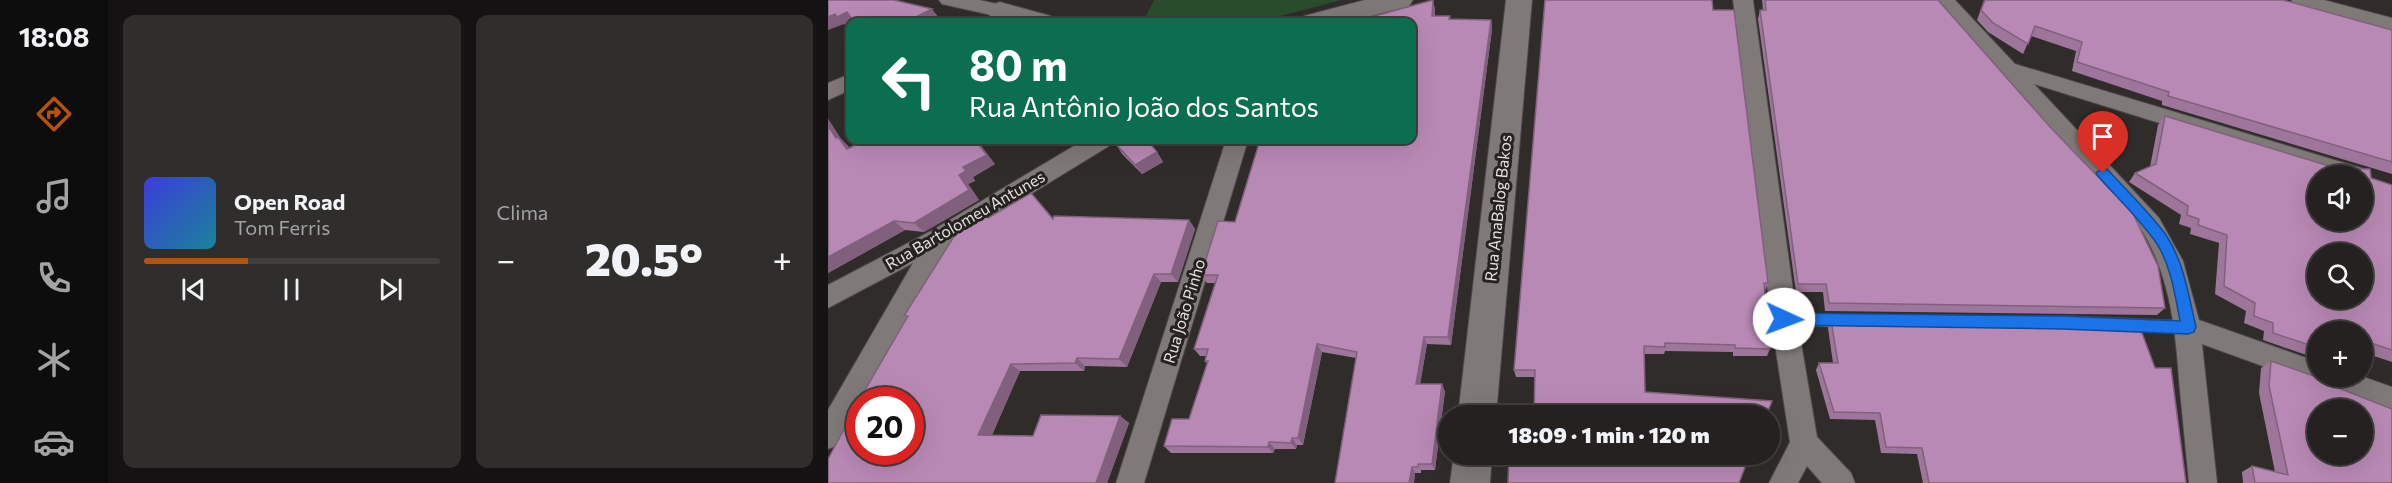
<!DOCTYPE html>
<html lang="pt">
<meta charset="utf-8">
<style>
body{margin:0;font-family:Commissioner,sans-serif;background:#302e2d;color:#f1f3f6;height:100vh;display:flex;flex-direction:column;font-size:22px;white-space:nowrap}
*{box-sizing:border-box;margin:0}
p{font-size:20px;color:#a3a3a5}
.icon{flex:none;width:33px;height:33px;fill:none;stroke:currentColor;stroke-width:2;stroke-linecap:round;stroke-linejoin:round}
.map{position:relative;flex:1;overflow:hidden}
.sheet{display:flex;flex-direction:column;gap:15px;padding:15px;background:#141212;width:720px}
.sheet>*{flex:none}
.top-card{position:absolute;left:18px;top:18px;width:570px;height:126px;border-radius:12px;box-shadow:0 6px 24px #0002,0 0 0 2px #413e3e;background:#0b6e4f;color:#fff;overflow:hidden}
.buttons{position:absolute;left:1479px;top:165px;display:grid;gap:12px}
.buttons a{display:grid;place-items:center;width:66px;height:66px;border-radius:50%;background:#242120;box-shadow:0 6px 24px #0002,0 0 0 2px #413e3e;font-size:30px}
.speed{position:absolute;left:18px;top:387px;display:flex;gap:12px;font-size:30px;font-weight:700;text-align:center}
.speed>*{display:grid;place-content:center;width:78px;height:78px;border-radius:50%;background:#242120;box-shadow:0 6px 24px #0002,0 0 0 2px #413e3e;line-height:1}
.speed .limit{border:9px solid #d22;background:#fff;color:#111}
.pin{position:absolute;display:grid;place-items:center;width:51px;height:51px;color:#fff;margin:-62px -26px;border-radius:50% 50% 50% 0;rotate:-45deg;box-shadow:0 0 6px #0007}
.pin .icon{rotate:45deg}
.me{position:absolute;width:66px;margin:-33px;rotate:92deg;stroke-linejoin:round;filter:drop-shadow(0 0 4px #0008)}
.turn{display:flex;align-items:center;gap:21px;height:126px;padding:0 24px;font-size:27px}
.turn .icon{width:78px;height:78px;stroke-width:2.5}
.turn b{display:block;font-size:42px;line-height:51px}
.big{font-size:45px;font-weight:800;line-height:1.1}
.sheet .tile{flex:1;display:flex;flex-direction:column;justify-content:center;gap:9px;min-width:0;padding:0 21px;border-radius:12px;background:#302e2d}
.song{display:flex;align-items:center;gap:18px}
.cover{width:72px;height:72px;border-radius:9px;background:linear-gradient(135deg,hsl(240 70% 55%),hsl(190 70% 35%))}
.played{height:6px;border-radius:3px;background:linear-gradient(90deg,#b45309 35%,#413e3e 35%)}
.keys{display:flex;justify-content:space-around;direction:ltr}
.heat{display:flex;justify-content:space-between;align-items:center;font-size:33px;direction:ltr}
.sheet .tiles{flex:1;display:grid;gap:15px;grid-template-columns:repeat(2,1fr)}
.trip{position:absolute;left:610px;top:405px;width:342px;height:60px;border-radius:30px;background:#242120;box-shadow:0 6px 24px #0002,0 0 0 2px #413e3e;font-weight:800;line-height:60px;text-align:center}
main{display:flex;flex:1;min-height:0}
.tab-bar{display:flex;flex-direction:column;width:108px;justify-content:space-around;align-items:center;background:#0e0d0d;color:#a3a3a5}
.tab-bar .icon{width:42px;height:42px}
.tab-bar .on{color:#b45309}
.tab-bar b{font-size:27px;color:#f1f3f6}
.map>svg:first-child{display:block}
</style>
<main>
<nav class="tab-bar">
<b>18:08</b>
<svg class="icon on" aria-label="directions" viewBox="0 0 24 24"><path d="M12 3l9 9-9 9-9-9zM9 14v-3h6M13 9l2 2-2 2"/></svg>
<svg class="icon" aria-label="music" viewBox="0 0 24 24"><path d="M9 18V5l10-2v13"/><circle cx="6" cy="18" r="3"/><circle cx="16" cy="16" r="3"/></svg>
<svg class="icon" aria-label="phone" viewBox="0 0 24 24"><path d="M5 4h4l2 5-3 2q2 4 5 5l2-3 5 2v4C11 20 4 13 5 4z"/></svg>
<svg class="icon" aria-label="climate" viewBox="0 0 24 24"><path d="M12 3v18M4 7l16 10M4 17L20 7"/></svg>
<svg class="icon" aria-label="car" viewBox="0 0 24 24"><path d="M5 17H2v-5l4-1 3-4h7l3 4 3 1v5h-3M9 17h6M6 11h13"/><circle cx="7" cy="17" r="2"/><circle cx="17" cy="17" r="2"/></svg>
</nav>
<section class="sheet">
<div class="tiles">
<div class="tile">
<div class="song"><i class="cover"></i><div><b>Open Road</b><p>Tom Ferris</p></div></div>
<div class="played"></div>
<div class="keys"><svg class="icon" aria-label="previous" viewBox="0 0 24 24"><path d="M18 5L8 12l10 7zM5 5v14"/></svg><svg class="icon" aria-label="pause" viewBox="0 0 24 24"><path d="M8 5v14M16 5v14"/></svg><svg class="icon" aria-label="next" viewBox="0 0 24 24"><path d="M6 5l10 7-10 7zM19 5v14"/></svg></div>
</div>
<div class="tile"><p>Clima</p>
<div class="heat"><a>−</a><b class="big">20.5°</b><a>+</a></div>
</div>
</div>
</section>
<div class="map">
<svg width="1564" height="483" viewBox="0 0 1564 483">
<rect width="100%" height="100%" fill="#302c2a"/>
<path fill="#2a4e2d" d="M 326,0 L 513,0 L 434,21 L 315,22 Z"/>
<g fill="none" stroke-linecap="round" stroke-linejoin="round">
<defs>
<g id="lane">
<path d="M 956,313 L 1017,315 L 1022,317 L 1023,321 L 1022,325 L 1017,327 L 956,325 L 951,323 L 950,319 L 951,315 Z"/>
<path d="M 1137,316 L 1235,316 L 1360,321 L 1365,323 L 1366,327 L 1365,331 L 1360,333 L 1235,328 L 1137,328 L 1132,326 L 1131,322 L 1132,318 Z"/>
</g>
<g id="street">
<path d="M 111,0 L 151,0 L 179,6 L 182,11 L 179,16 L 172,17 L 114,4 Z"/>
<path d="M 905,0 L 925,0 L 969,319 L 989,437 L 1023,473 L 1027,483 L 994,483 L 979,466 L 970,483 L 941,483 L 962,442 L 943,319 Z"/>
<path d="M 1106,0 L 1127,0 L 1187,64 L 1540,170 L 1543,176 L 1540,182 L 1534,184 L 1534,176 L 1502,176 L 1206,84 L 1331,218 L 1355,261 L 1371,320 L 1490,362 L 1490,376 L 1533,376 L 1564,387 L 1564,413 L 1374,344 L 1389,483 L 1361,483 C 1358,452 1355,422 1352,391 C 1348,336 1344,281 1315,232 Z"/>
<path d="M 1463,0 L 1496,0 L 1564,18 L 1564,32 L 1466,4 Z"/>
<path d="M 22,74 L 22,90 L 0,100 L 0,83 Z"/>
<path d="M 256,140 L 284,140 L 281,146 L 121,244 L 35,400 L 32,400 L 32,406 L 10,445 L 0,449 L 0,410 L 85,263 L 0,308 L 0,285 L 105,230 Z"/>
<path d="M 398,140 L 420,140 L 316,483 L 288,483 Z"/>
</g>
<g id="secondary">
<path d="M 537,0 L 585,0 L 581,6 L 519,22 L 472,22 L 476,16 Z"/>
<path d="M 678,0 L 704,0 L 668,416 L 630,416 Z"/>
<path d="M 172,2 L 223,16 L 227,22 L 181,22 L 163,17 L 159,11 L 163,5 Z"/>
<path d="M 626,454 L 664,454 L 662,483 L 622,483 Z"/>
</g>
</defs>
<use href="#lane" stroke="#4d4948" stroke-width="2"/>
<use href="#street" stroke="#4d4948" stroke-width="2"/>
<use href="#secondary" stroke="#4d4948" stroke-width="2"/>
<use href="#lane" fill="#7f7a78" fill-rule="evenodd"/>
<use href="#street" fill="#7f7a78" fill-rule="evenodd"/>
<use href="#secondary" fill="#7f7a78" fill-rule="evenodd"/>
</g>
<g fill="#9e769b">
<path d="M 605,0 L 607,10 L 607,16 L 623,19 L 663,20 L 664,29 L 623,345 L 599,344 L 592,384 L 617,391 L 607,470 L 593,470 L 593,473 L 587,473 L 586,483 L 507,483 L 528,358 L 494,352 L 475,445 L 469,445 L 468,449 L 447,449 L 445,453 L 343,453 L 336,446 L 361,419 L 379,364 L 377,361 L 378,356 L 372,356 L 366,349 L 387,283 L 379,283 L 373,275 L 407,222 Z"/>
<path d="M 934,0 L 1110,0 L 1337,308 L 1329,315 L 997,311 L 995,292 L 968,292 L 930,19 L 932,10 L 935,10 Z"/>
<path d="M 1156,0 L 1455,0 L 1564,30 L 1564,174 L 1334,105 L 1334,101 L 1244,71 L 1248,51 L 1203,36 L 1195,54 L 1160,32 L 1149,20 Z"/>
<path d="M 885,10 L 940,283 L 937,291 L 942,349 L 939,356 L 905,356 L 905,352 L 837,351 L 836,354 L 816,354 L 817,392 L 938,416 L 707,377 L 688,377 L 686,370 Z"/>
<path d="M 1337,116 L 1511,169 L 1564,185 L 1564,362 L 1534,352 L 1534,332 L 1490,332 L 1490,359 L 1435,340 L 1436,331 L 1416,323 L 1418,311 L 1387,294 L 1391,243 L 1362,234 L 1363,228 L 1351,224 L 1353,215 L 1301,182 L 1307,173 L 1322,167 L 1330,125 Z"/>
<path d="M 0,119 L 13,139 L 22,148 L 167,164 L 145,177 L 147,181 L 140,184 L 151,200 L 96,232 L 77,230 L 0,273 Z"/>
<path d="M 288,144 L 329,152 L 335,162 L 314,174 L 294,154 Z"/>
<path d="M 162,217 L 361,220 L 367,229 L 350,282 L 333,282 L 299,367 L 257,366 L 256,371 L 192,371 L 164,435 L 205,436 L 292,416 L 301,423 L 279,483 L 0,483 L 79,319 L 76,316 L 131,228 L 130,227 Z"/>
<path d="M 1003,320 L 1358,483 L 1095,483 L 1089,454 L 1053,453 L 1047,420 L 1002,419 L 988,370 L 991,363 L 1005,363 L 1000,328 Z"/>
<path d="M 1443,361 L 1508,387 L 1564,483 L 1415,483 L 1414,472 L 1424,466 L 1447,472 L 1431,393 L 1433,368 Z"/>
</g>
<g fill="#81607e">
<path d="M 605,0 L 607,10 L 606,25 L 604,16 Z"/>
<path d="M 104,9 L 111,18 L 104,22 L 78,22 Z"/>
<path d="M 19,12 L 25,22 L 22,22 L 22,24 L 18,26 L 16,24 L 0,30 L 0,17 L 7,14 Z"/>
<path d="M 663,20 L 664,29 L 623,345 L 620,337 Z"/>
<path d="M 0,119 L 13,139 L 21,147 L 29,159 L 8,138 L 0,126 Z"/>
<path d="M 147,140 L 149,140 L 167,164 L 145,177 L 147,181 L 140,184 L 151,200 L 96,232 L 86,223 L 131,175 Z"/>
<path d="M 329,152 L 335,162 L 314,174 L 307,165 Z"/>
<path d="M 361,220 L 367,229 L 350,282 L 343,274 Z"/>
<path d="M 66,221 L 77,230 L 0,273 L 0,257 Z"/>
<path d="M 326,274 L 333,282 L 299,367 L 291,359 Z"/>
<path d="M 596,337 L 599,344 L 591,391 L 588,384 Z"/>
<path d="M 489,344 L 494,352 L 475,445 L 470,438 Z"/>
<path d="M 249,358 L 257,366 L 256,371 L 247,363 Z"/>
<path d="M 183,364 L 192,371 L 161,442 L 150,435 Z"/>
<path d="M 614,384 L 617,391 L 607,470 L 604,464 Z"/>
<path d="M 292,416 L 301,423 L 279,483 L 268,483 Z"/>
<path d="M 464,438 L 469,445 L 468,449 L 463,443 Z"/>
<path d="M 441,442 L 447,449 L 445,453 L 440,447 Z"/>
<path d="M 584,467 L 587,473 L 586,483 L 581,483 Z"/>
</g>
<g fill="#b889b4" stroke="#81607e" stroke-width="1.5" fill-rule="evenodd">
<path d="M 0,0 L 66,0 L 104,9 L 78,22 L 26,22 L 19,12 L 9,17 L 7,14 L 0,17 Z"/>
<path d="M 605,0 L 604,16 L 622,16 L 621,19 L 663,20 L 620,337 L 596,337 L 588,384 L 614,384 L 604,464 L 590,464 L 590,467 L 584,467 L 581,483 L 507,483 L 529,352 L 489,344 L 470,438 L 464,438 L 463,443 L 441,442 L 440,447 L 336,446 L 344,419 L 361,419 L 380,361 L 377,361 L 380,349 L 366,349 L 390,275 L 373,275 L 390,221 L 407,222 L 432,140 L 584,140 L 584,22 L 525,22 Z"/>
<path d="M 717,0 L 884,0 L 885,10 L 906,10 L 940,283 L 936,283 L 942,349 L 907,348 L 907,345 L 837,343 L 837,347 L 816,346 L 817,392 L 944,401 L 938,416 L 706,416 L 707,370 L 686,370 Z"/>
<path d="M 937,0 L 1110,0 L 1223,128 L 1279,186 L 1283,184 L 1300,203 L 1330,266 L 1337,308 L 1001,303 L 998,284 L 970,284 L 932,10 L 938,10 Z"/>
<path d="M 1157,0 L 1455,0 L 1564,30 L 1564,162 L 1340,96 L 1341,92 L 1249,62 L 1254,42 L 1207,26 L 1200,44 L 1165,23 L 1153,10 Z"/>
<path d="M 1337,116 L 1511,169 L 1542,169 L 1543,178 L 1564,185 L 1564,350 L 1534,340 L 1534,332 L 1490,332 L 1490,348 L 1445,333 L 1445,323 L 1426,316 L 1427,303 L 1396,286 L 1399,235 L 1370,225 L 1371,219 L 1359,215 L 1360,206 L 1307,173 L 1328,164 ZM 1490,176 L 1534,176 L 1534,220 L 1490,220 ZM 1490,254 L 1534,254 L 1534,298 L 1490,298 Z"/>
<path d="M 0,126 L 8,138 L 10,137 L 19,149 L 38,140 L 147,140 L 159,155 L 135,167 L 138,171 L 131,175 L 141,190 L 86,223 L 66,221 L 0,257 Z"/>
<path d="M 296,140 L 319,140 L 329,152 L 307,165 L 288,144 Z"/>
<path d="M 203,193 L 225,219 L 226,216 L 361,220 L 343,274 L 326,274 L 291,359 L 249,358 L 247,363 L 183,364 L 150,435 L 205,436 L 213,415 L 292,416 L 268,483 L 0,483 L 0,459 L 41,383 L 80,316 L 76,316 L 132,227 L 130,227 L 155,211 L 160,218 ZM 32,400 L 82,400 L 82,452 L 32,452 Z"/>
<path d="M 1003,320 L 1311,325 L 1327,368 L 1343,368 L 1358,483 L 1101,483 L 1094,448 L 1058,447 L 1052,413 L 1006,412 L 991,363 L 1010,363 Z"/>
<path d="M 1443,361 L 1508,384 L 1508,387 L 1564,409 L 1564,483 L 1427,483 L 1424,466 L 1460,475 L 1441,386 ZM 1490,410 L 1534,410 L 1534,454 L 1490,454 Z"/>
<path d="M 681,454 L 922,454 L 911,483 L 680,483 Z"/>
</g>
<path fill="#1a73e8" stroke="#114b97" stroke-width="1.5" d="M 1275,168 L 1279,169 C 1299,191 1321,212 1338,235 C 1356,262 1361,297 1368,327 L 1366,332 L 1360,334 L 1234,329 L 956,325 L 951,323 L 949,319 L 951,314 L 956,313 L 1234,316 L 1352,321 C 1347,295 1343,266 1329,244 C 1313,220 1289,198 1270,176 L 1268,173 Z"/>
<g text-anchor="middle" stroke-width="6" stroke-linejoin="round" paint-order="stroke">
<g font-size="16" fill="#e3e1df" stroke="#262220">
<text transform="translate(670 208) rotate(-84)" y="6">Rua AnaBalog Bakos</text>
<text transform="translate(137 220) rotate(-30)" y="6">Rua Bartolomeu Antunes</text>
<text transform="translate(356 311) rotate(-73)" y="6">Rua João Pinho</text>
</g>
</g>
</svg>
<div class="buttons">
<a><svg class="icon" aria-label="sound" viewBox="0 0 24 24"><path d="M4 9h4l5-4v14l-5-4H4zM17 9q2 3 0 6"/></svg></a>
<a><svg class="icon" aria-label="search" viewBox="0 0 24 24"><circle cx="10" cy="10" r="6"/><path d="M15 15l6 6"/></svg></a>
<a>+</a>
<a>−</a>
</div>
<div class="speed"><div class="limit">20</div></div>
<div class="pin" style="left:1275px;top:173px;background:#d93025"><svg class="icon" aria-label="arrive" viewBox="0 0 24 24"><path d="M6 21V4h12l-3 4 3 4H6"/></svg></div>
<svg class="me" style="left:956px;top:319px" viewBox="-20 -20 40 40"><circle r="19" fill="#fff"/><path d="M0-13L10 11 0 6-10 11z" fill="#1a73e8"/></svg>
<div class="trip">18:09 · 1 min · 120 m</div>
<div class="top-card">
<div class="turn"><svg class="icon" aria-label="left" viewBox="0 0 24 24"><path d="M17 20v-9H6M10 6l-5 5 5 5"/></svg><div><b>80 m</b>Rua Antônio João dos Santos</div></div>
</div>
</div>
</main>
